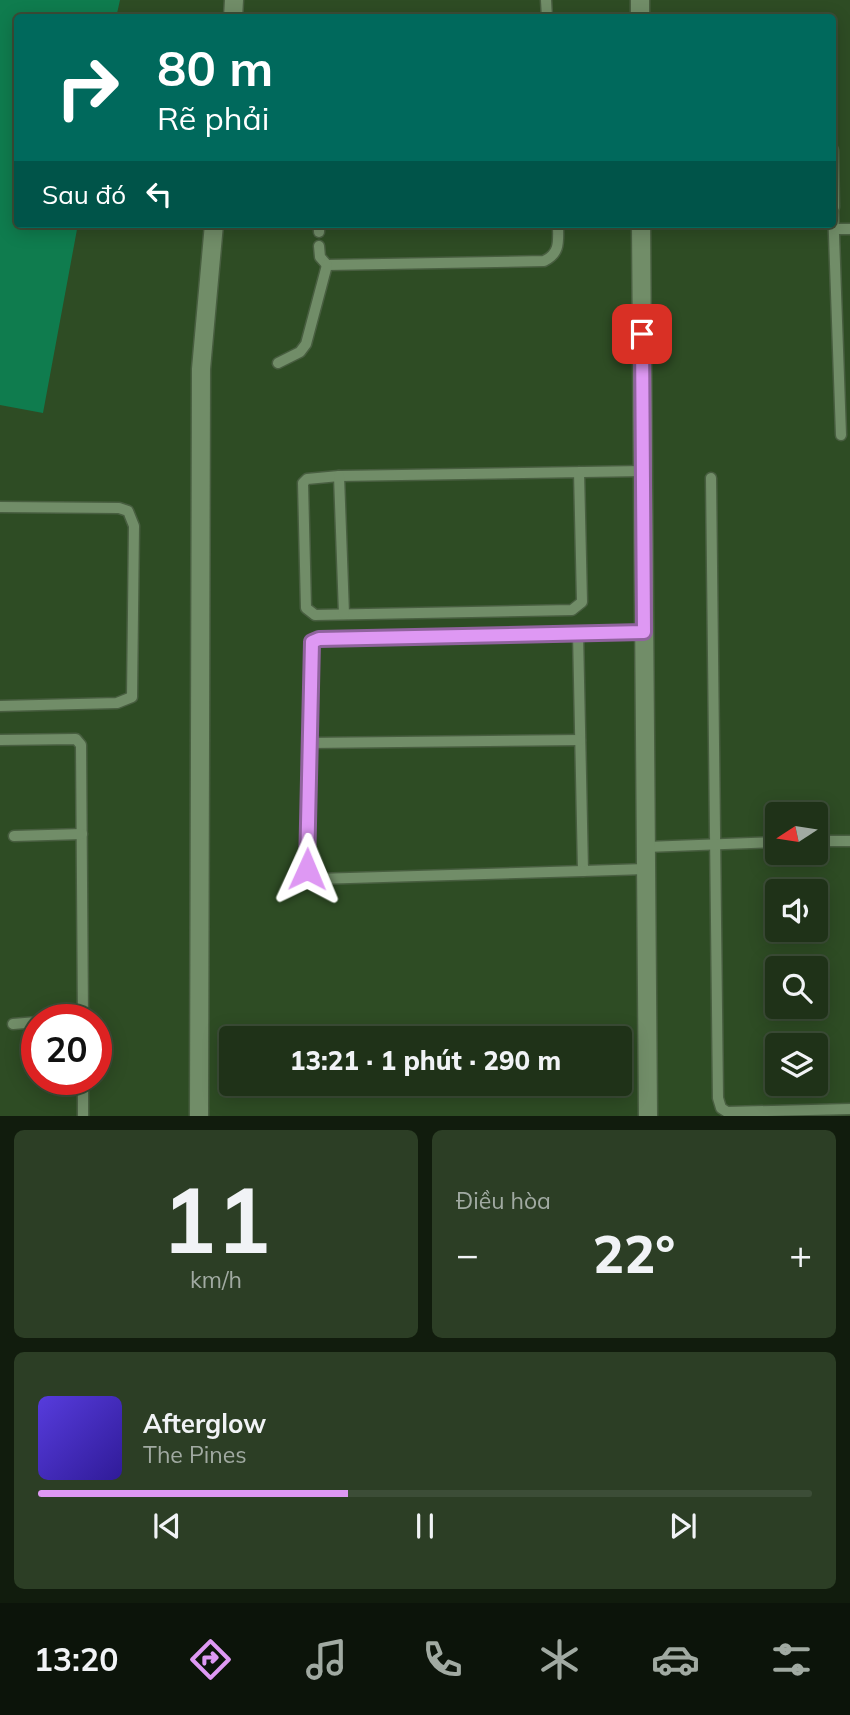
<!DOCTYPE html>
<html lang="vi">
<meta charset="utf-8">
<style>
body{margin:0;font-family:Mulish,sans-serif;background:#2c3e25;color:#f1f3f6;height:100vh;display:flex;flex-direction:column;font-size:26px;white-space:nowrap}
*{box-sizing:border-box;margin:0}
p{font-size:23px;color:#a1aaa2}
.icon{flex:none;width:38px;height:38px;fill:none;stroke:currentColor;stroke-width:2;stroke-linecap:round;stroke-linejoin:round}
.map{position:relative;height:1116px;overflow:hidden}
.sheet{display:flex;flex-direction:column;gap:14px;padding:14px;background:#111c0d;flex:1}
.sheet>*{flex:none}
.banner{position:absolute;left:14px;top:14px;width:822px;height:214px;border-radius:7px;box-shadow:0 4px 18px #0003,0 0 0 2px #3c4d37;background:#00695c;color:#fff;overflow:hidden}
.needle{width:46px;rotate:258deg}
.buttons{position:absolute;left:765px;top:802px;display:grid;gap:14px}
.buttons a{display:grid;place-items:center;width:63px;height:63px;border-radius:7px;background:#1f3218;box-shadow:0 4px 18px #0003,0 0 0 2px #3c4d37;font-size:35px}
.speed{position:absolute;left:21px;top:1004px;display:flex;gap:14px;font-size:35px;font-weight:700;text-align:center}
.speed>*{display:grid;place-content:center;width:91px;height:91px;border-radius:50%;background:#1f3218;box-shadow:0 4px 18px #0003,0 0 0 2px #3c4d37;line-height:1}
.speed .limit{border:10px solid #d22;background:#fff;color:#111}
.pin{position:absolute;display:grid;place-items:center;width:60px;height:60px;color:#fff;margin:-30px;border-radius:14px;box-shadow:0 4px 10px #0006}
.me{position:absolute;width:77px;margin:-38px;rotate:1deg;stroke-linejoin:round;filter:drop-shadow(0 0 5px #0008)}
.turn{display:flex;align-items:center;gap:24px;height:147px;padding:0 28px;font-size:32px}
.turn .icon{width:91px;height:91px;stroke-width:2.5}
.turn b{display:block;font-size:49px;line-height:60px}
.then{display:flex;align-items:center;height:66px;padding:0 28px;background:#0003;gap:14px;font-size:26px}
.big{font-size:52px;font-weight:800;line-height:1.1}
.sheet .card{flex:1;display:flex;flex-direction:column;justify-content:center;gap:10px;min-width:0;padding:0 24px;border-radius:10px;background:#2c3e25}
.sheet .dial{align-items:center;gap:0}
.dial b{font-size:91px;line-height:1}
.song{display:flex;align-items:center;gap:21px}
.cover{width:84px;height:84px;border-radius:10px;background:linear-gradient(135deg,hsl(250 70% 55%),hsl(250 70% 35%))}
.played{height:7px;border-radius:4px;background:linear-gradient(90deg,#de98f3 40%,#3c4d37 40%)}
.keys{display:flex;justify-content:space-around;direction:ltr}
.heat{display:flex;justify-content:space-between;align-items:center;font-size:38px;direction:ltr}
.sheet .tiles{flex:1;display:grid;gap:14px;grid-template-columns:1fr 1fr}
.card:last-child{grid-column:span 2}
.trip{position:absolute;left:219px;top:1026px;width:413px;height:70px;border-radius:7px;background:#1f3218;box-shadow:0 4px 18px #0003,0 0 0 2px #3c4d37;font-weight:800;line-height:70px;text-align:center}
.tab-bar{display:flex;height:112px;justify-content:space-around;align-items:center;background:#0c140a;color:#a1aaa2}
.tab-bar .icon{width:49px;height:49px}
.tab-bar .on{color:#de98f3}
.tab-bar b{font-size:32px;color:#f1f3f6}
.map>svg:first-child{display:block}
</style>
<div class="map">
<svg width="850" height="1117" viewBox="0 0 850 1117">
<rect width="100%" height="100%" fill="#294220"/>
<path fill="#2e4c24" fill-rule="evenodd" d="M 0,0 L 850,0 L 850,1116 L 0,1117 ZM 18,18 L 833,18 L 833,224 L 18,224 ZM 777,814 L 816,814 L 816,852 L 777,852 ZM 777,891 L 816,891 L 816,929 L 777,929 ZM 777,968 L 816,968 L 816,1006 L 777,1006 ZM 37,1020 L 96,1020 L 96,1080 L 37,1080 ZM 231,1038 L 620,1038 L 620,1083 L 231,1083 ZM 777,1045 L 816,1045 L 816,1083 L 777,1083 Z"/>
<path fill="#0f7c4e" d="M 0,0 L 120,0 L 116,18 L 18,18 L 18,224 L 78,224 L 43,413 L 0,405 Z"/>
<g fill="none" stroke-linecap="round" stroke-linejoin="round">
<defs>
<g id="service">
<path d="M 546,0 L 547,18"/>
<path d="M 833,150 L 834,207"/>
<path d="M 833,207 L 841,435"/>
<path d="M 319,224 L 319,232"/>
<path d="M 835,229 L 850,229"/>
<path d="M 319,246 L 320,257 L 327,265 L 544,261 C 561,253 558,240 558,224"/>
<path d="M 278,363 L 300,352 L 306,344 L 327,265"/>
<path d="M 579,472 L 582,602 L 572,610 L 315,615 L 306,608 L 303,483 L 307,479 L 339,476 L 643,471"/>
<path d="M 339,476 L 344,614"/>
<path d="M 711,478 L 718,1098 L 721,1108 L 727,1112 L 850,1109"/>
<path d="M 0,507 L 119,508 L 128,511 L 134,526 L 132,697 L 117,703 L 0,706"/>
<path d="M 578,633 L 583,871 L 646,869"/>
<path d="M 0,740 L 76,739 L 81,745 L 83,1020"/>
<path d="M 309,743 L 580,740"/>
<path d="M 14,836 L 82,834"/>
<path d="M 816,841 L 850,841"/>
<path d="M 646,847 L 777,842"/>
<path d="M 583,871 L 316,879 L 307,869 L 312,642 L 319,639 L 644,632"/>
<path d="M 13,1024 L 37,1022"/>
<path d="M 83,1080 L 83,1117"/>
</g>
<g id="minor">
<path d="M 640,0 L 640,18"/>
<path d="M 233,18 L 234,0"/>
<path d="M 641,224 L 648,1117"/>
<path d="M 199,1117 L 201,369 L 214,224"/>
</g>
</defs>
<use href="#service" stroke="#485e40" stroke-width="13"/>
<use href="#minor" stroke="#485e40" stroke-width="21"/>
<use href="#service" stroke="#718d68" stroke-width="10"/>
<use href="#minor" stroke="#718d68" stroke-width="18"/>
</g>
<g fill="none" stroke-linecap="round" stroke-linejoin="round">
<defs>
<path id="route" d="M 307,869 L 312,642 L 319,639 L 644,632 L 642,334"/>
</defs>
<use href="#route" stroke="#90639e" stroke-width="18"/>
<use href="#route" stroke="#de98f3" stroke-width="12"/>
</g>
</svg>
<div class="buttons">
<a><svg class="needle" viewBox="-14 -14 28 28"><path d="M0-13l5 13h-10z" fill="#e53935"/><path d="M0 13l5-13h-10z" fill="#a1aaa2"/></svg></a>
<a><svg class="icon" aria-label="sound" viewBox="0 0 24 24"><path d="M4 9h4l5-4v14l-5-4H4zM17 9q2 3 0 6"/></svg></a>
<a><svg class="icon" aria-label="search" viewBox="0 0 24 24"><circle cx="10" cy="10" r="6"/><path d="M15 15l6 6"/></svg></a>
<a><svg class="icon" aria-label="layers" viewBox="0 0 24 24"><path d="M12 4l9 5-9 5-9-5zM3 14l9 5 9-5"/></svg></a>
</div>
<div class="speed"><div class="limit">20</div></div>
<div class="pin" style="left:642px;top:334px;background:#d93025"><svg class="icon" aria-label="arrive" viewBox="0 0 24 24"><path d="M6 21V4h12l-3 4 3 4H6"/></svg></div>
<svg class="me" style="left:307px;top:869px" viewBox="-20 -20 40 40"><path d="M0-17L14 15 0 8-14 15z" fill="#de98f3" stroke="#fff" stroke-width="4"/></svg>
<div class="trip">13:21 · 1 phút · 290 m</div>
<div class="banner">
<div class="turn"><svg class="icon" aria-label="right" viewBox="0 0 24 24"><path d="M7 20v-9h11M14 6l5 5-5 5"/></svg><div><b>80 m</b>Rẽ phải</div></div>
<div class="then">Sau đó<svg class="icon" aria-label="left" viewBox="0 0 24 24"><path d="M17 20v-9H6M10 6l-5 5 5 5"/></svg></div>
</div>
</div>
<section class="sheet">
<div class="tiles">
<div class="card dial"><b>11</b><p>km/h</p></div>
<div class="card"><p>Điều hòa</p>
<div class="heat"><a>−</a><b class="big">22°</b><a>+</a></div>
</div>
<div class="card">
<div class="song"><i class="cover"></i><div><b>Afterglow</b><p>The Pines</p></div></div>
<div class="played"></div>
<div class="keys"><svg class="icon" aria-label="previous" viewBox="0 0 24 24"><path d="M18 5L8 12l10 7zM5 5v14"/></svg><svg class="icon" aria-label="pause" viewBox="0 0 24 24"><path d="M8 5v14M16 5v14"/></svg><svg class="icon" aria-label="next" viewBox="0 0 24 24"><path d="M6 5l10 7-10 7zM19 5v14"/></svg></div>
</div>
</div>
</section>
<nav class="tab-bar">
<b>13:20</b>
<svg class="icon on" aria-label="directions" viewBox="0 0 24 24"><path d="M12 3l9 9-9 9-9-9zM9 14v-3h6M13 9l2 2-2 2"/></svg>
<svg class="icon" aria-label="music" viewBox="0 0 24 24"><path d="M9 18V5l10-2v13"/><circle cx="6" cy="18" r="3"/><circle cx="16" cy="16" r="3"/></svg>
<svg class="icon" aria-label="phone" viewBox="0 0 24 24"><path d="M5 4h4l2 5-3 2q2 4 5 5l2-3 5 2v4C11 20 4 13 5 4z"/></svg>
<svg class="icon" aria-label="climate" viewBox="0 0 24 24"><path d="M12 3v18M4 7l16 10M4 17L20 7"/></svg>
<svg class="icon" aria-label="car" viewBox="0 0 24 24"><path d="M5 17H2v-5l4-1 3-4h7l3 4 3 1v5h-3M9 17h6M6 11h13"/><circle cx="7" cy="17" r="2"/><circle cx="17" cy="17" r="2"/></svg>
<svg class="icon" aria-label="filters" viewBox="0 0 24 24"><path d="M4 7h16M4 17h16"/><circle cx="9" cy="7" r="2"/><circle cx="15" cy="17" r="2"/></svg>
</nav>
